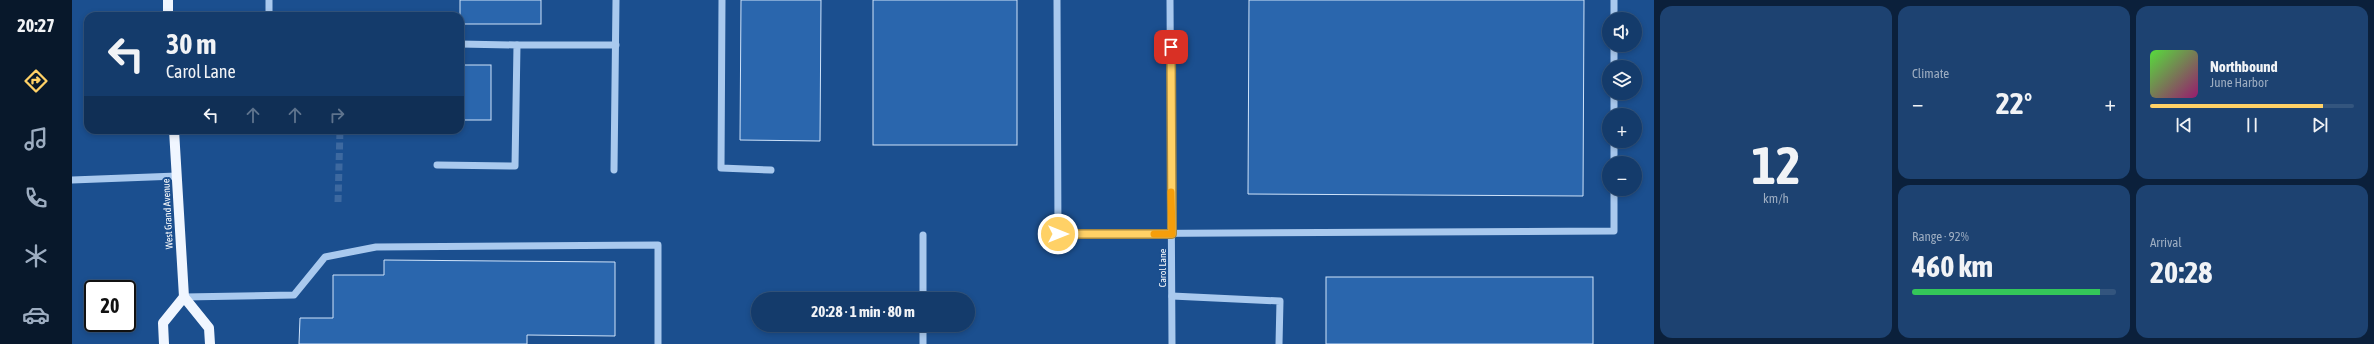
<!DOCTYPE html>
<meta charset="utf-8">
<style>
body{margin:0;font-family:"Asap Condensed",sans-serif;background:#1d4271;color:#f1f3f6;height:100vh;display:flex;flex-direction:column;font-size:15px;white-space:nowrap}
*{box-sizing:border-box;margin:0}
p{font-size:13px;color:#9dadc1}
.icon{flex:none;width:22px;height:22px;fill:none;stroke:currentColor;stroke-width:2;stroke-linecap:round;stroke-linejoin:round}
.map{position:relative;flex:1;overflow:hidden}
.side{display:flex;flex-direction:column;gap:6px;padding:6px;background:#0b203b;width:720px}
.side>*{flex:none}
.guide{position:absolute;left:12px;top:12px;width:380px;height:122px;border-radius:12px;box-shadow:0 2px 6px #0003,0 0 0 1px #33557e;background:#143b6b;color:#f1f3f6;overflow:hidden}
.controls{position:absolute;left:1530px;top:12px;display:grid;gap:8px}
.controls a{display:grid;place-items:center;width:40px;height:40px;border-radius:50%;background:#143b6b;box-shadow:0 2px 6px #0003,0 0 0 1px #33557e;font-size:20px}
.speed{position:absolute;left:12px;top:280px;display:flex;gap:8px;font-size:20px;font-weight:700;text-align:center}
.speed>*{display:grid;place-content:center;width:52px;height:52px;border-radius:50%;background:#143b6b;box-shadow:0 2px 6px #0003,0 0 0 1px #33557e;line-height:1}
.speed .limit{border:2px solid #111;border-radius:6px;background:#fff;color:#111}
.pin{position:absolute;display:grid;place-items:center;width:34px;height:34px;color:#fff;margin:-17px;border-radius:8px;box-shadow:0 2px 6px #0006}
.me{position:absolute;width:44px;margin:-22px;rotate:90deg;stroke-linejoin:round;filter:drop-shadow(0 0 3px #0008)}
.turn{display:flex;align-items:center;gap:14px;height:84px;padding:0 16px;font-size:18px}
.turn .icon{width:52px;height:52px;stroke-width:2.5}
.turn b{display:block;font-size:28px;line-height:34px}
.lanes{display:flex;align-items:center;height:38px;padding:0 16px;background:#0003;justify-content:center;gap:20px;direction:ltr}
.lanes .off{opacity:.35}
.big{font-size:30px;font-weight:700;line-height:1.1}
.side .widget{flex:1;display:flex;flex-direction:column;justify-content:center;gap:6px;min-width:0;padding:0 14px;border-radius:12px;background:#1d4271}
.side .dial{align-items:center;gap:0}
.dial b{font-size:52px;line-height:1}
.song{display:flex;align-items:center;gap:12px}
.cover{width:48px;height:48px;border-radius:6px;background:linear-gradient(135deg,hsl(110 70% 55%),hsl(320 70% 35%))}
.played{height:4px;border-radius:2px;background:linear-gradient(90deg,#ffd166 85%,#33557e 85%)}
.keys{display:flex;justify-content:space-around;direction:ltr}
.heat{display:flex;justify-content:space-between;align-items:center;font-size:22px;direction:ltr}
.charge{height:6px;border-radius:3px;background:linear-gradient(90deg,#34c759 92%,#33557e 0)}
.side .tiles{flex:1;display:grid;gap:6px;grid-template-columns:repeat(3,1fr)}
.widget:first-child{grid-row:span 2}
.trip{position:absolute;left:679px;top:292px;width:224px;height:40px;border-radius:20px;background:#143b6b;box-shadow:0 2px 6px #0003,0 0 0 1px #33557e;font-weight:700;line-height:40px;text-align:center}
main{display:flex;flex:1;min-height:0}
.tabs{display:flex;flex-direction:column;width:72px;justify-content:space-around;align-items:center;background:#08182b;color:#9dadc1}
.tabs .icon{width:28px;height:28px}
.tabs .current{color:#ffd166}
.tabs b{font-size:18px;color:#f1f3f6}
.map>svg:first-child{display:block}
</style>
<main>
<nav class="tabs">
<b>20:27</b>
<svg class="icon current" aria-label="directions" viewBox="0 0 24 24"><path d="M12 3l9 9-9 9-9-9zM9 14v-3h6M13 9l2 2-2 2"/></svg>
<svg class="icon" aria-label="music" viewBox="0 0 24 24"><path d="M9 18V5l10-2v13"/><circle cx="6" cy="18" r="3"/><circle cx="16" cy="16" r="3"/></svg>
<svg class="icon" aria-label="phone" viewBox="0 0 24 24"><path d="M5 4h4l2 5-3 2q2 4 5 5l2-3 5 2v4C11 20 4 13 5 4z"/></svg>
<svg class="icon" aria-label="climate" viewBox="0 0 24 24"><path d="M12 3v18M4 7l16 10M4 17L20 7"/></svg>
<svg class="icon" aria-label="car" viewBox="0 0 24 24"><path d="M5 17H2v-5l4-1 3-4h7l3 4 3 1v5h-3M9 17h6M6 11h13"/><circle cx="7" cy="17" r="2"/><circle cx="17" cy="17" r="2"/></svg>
</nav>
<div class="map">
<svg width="1582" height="344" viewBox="0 0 1582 344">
<rect width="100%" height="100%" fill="#1b4f8f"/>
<g fill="#2a66ad" stroke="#cfe3fa">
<rect x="388" y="0" width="81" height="24"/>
<path d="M 669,0 L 749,0 L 748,141 L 668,140 Z"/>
<rect x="801" y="0" width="144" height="145"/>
<path d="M 1177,0 L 1512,0 L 1511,196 L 1176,194 Z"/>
<rect x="388" y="65" width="31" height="55"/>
<path d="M 312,260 L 543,262 L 543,336 L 455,335 L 455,344 L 227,344 L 228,318 L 261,318 L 261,275 L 312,275 Z"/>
<rect x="1254" y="277" width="267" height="67"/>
</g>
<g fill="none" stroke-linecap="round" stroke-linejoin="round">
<path stroke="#3d69a0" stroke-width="7" stroke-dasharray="7 3.5" stroke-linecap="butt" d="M 266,202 L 268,130"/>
<g stroke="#a9c9ee" stroke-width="7">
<path d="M 197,0 L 197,16"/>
<path d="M 650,0 L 649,168 L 699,170"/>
<path d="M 985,0 L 986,234 L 1542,231 L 1542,189"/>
<path d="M 1098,0 L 1100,344"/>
<path d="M 1542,19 L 1542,0"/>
<path d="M 445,45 L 544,45"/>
<path d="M 1542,67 L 1542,45"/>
<path d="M 1542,115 L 1542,93"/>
<path d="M 1542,163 L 1542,141"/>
<path d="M 365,165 L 443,166 L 445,45 L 388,44"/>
<path d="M 542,170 L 544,0"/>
<path d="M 0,180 L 105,176"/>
<path d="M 851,235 L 851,299"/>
<path d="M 1100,296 L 1208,301 L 1207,344"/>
<path d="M 112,297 L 222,295 L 253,257 L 304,247 L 586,245 L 586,344"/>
<path d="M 851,325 L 851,344"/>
</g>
<g stroke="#f0f6ff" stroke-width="10">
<path d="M 96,0 L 96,16"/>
<path d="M 102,130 L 112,297 L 137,328 L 138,344"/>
<path d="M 92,344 L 91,323 L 112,297"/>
</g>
</g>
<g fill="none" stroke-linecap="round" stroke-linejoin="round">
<defs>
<path id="route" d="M 986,234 L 1100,234 L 1099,47"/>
</defs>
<use href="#route" stroke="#a68842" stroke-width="10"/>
<use href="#route" stroke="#ffd166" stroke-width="7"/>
<path stroke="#f59e0b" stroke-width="7" d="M 1082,234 L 1100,234 L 1099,192"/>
</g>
<g text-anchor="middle" stroke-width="4" stroke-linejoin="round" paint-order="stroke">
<g font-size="10" fill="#fff" stroke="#1b4f8f">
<text transform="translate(95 214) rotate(-93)" y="4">West Grand Avenue</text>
<text transform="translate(1090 268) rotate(-90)" y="4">Carol Lane</text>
</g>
</g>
</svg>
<div class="controls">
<a><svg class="icon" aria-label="sound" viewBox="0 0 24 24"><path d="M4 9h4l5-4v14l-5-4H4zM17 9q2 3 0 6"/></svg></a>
<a><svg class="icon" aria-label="layers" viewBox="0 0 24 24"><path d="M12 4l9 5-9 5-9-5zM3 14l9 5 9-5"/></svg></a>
<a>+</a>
<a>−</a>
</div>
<div class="speed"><div class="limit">20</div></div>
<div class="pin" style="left:1099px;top:47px;background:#d93025"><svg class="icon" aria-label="arrive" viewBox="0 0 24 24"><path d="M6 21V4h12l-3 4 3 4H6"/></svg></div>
<svg class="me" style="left:986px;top:234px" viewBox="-20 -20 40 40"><circle r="17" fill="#ffd166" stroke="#fff" stroke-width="3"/><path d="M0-11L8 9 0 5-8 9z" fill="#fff"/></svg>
<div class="trip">20:28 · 1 min · 80 m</div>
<div class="guide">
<div class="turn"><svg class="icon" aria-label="left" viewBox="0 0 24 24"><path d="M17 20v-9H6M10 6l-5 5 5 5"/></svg><div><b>30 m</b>Carol Lane</div></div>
<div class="lanes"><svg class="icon" aria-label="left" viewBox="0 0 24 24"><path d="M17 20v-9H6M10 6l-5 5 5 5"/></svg><svg class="icon off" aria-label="ahead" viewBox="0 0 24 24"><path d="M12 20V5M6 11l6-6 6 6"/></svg><svg class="icon off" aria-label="ahead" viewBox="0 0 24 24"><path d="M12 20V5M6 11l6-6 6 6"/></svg><svg class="icon off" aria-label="right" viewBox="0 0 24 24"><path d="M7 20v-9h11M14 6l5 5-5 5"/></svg></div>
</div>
</div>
<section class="side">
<div class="tiles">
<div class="widget dial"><b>12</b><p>km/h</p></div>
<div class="widget"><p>Climate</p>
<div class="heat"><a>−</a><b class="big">22°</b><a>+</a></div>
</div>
<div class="widget">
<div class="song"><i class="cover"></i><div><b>Northbound</b><p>June Harbor</p></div></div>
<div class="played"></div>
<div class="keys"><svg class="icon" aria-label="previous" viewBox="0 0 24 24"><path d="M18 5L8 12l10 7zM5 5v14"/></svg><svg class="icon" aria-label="pause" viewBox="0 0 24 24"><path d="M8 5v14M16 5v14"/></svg><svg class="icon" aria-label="next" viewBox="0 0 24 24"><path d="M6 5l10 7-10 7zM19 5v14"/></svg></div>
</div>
<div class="widget"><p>Range · 92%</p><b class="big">460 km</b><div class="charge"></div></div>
<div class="widget"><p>Arrival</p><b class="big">20:28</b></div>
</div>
</section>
</main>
